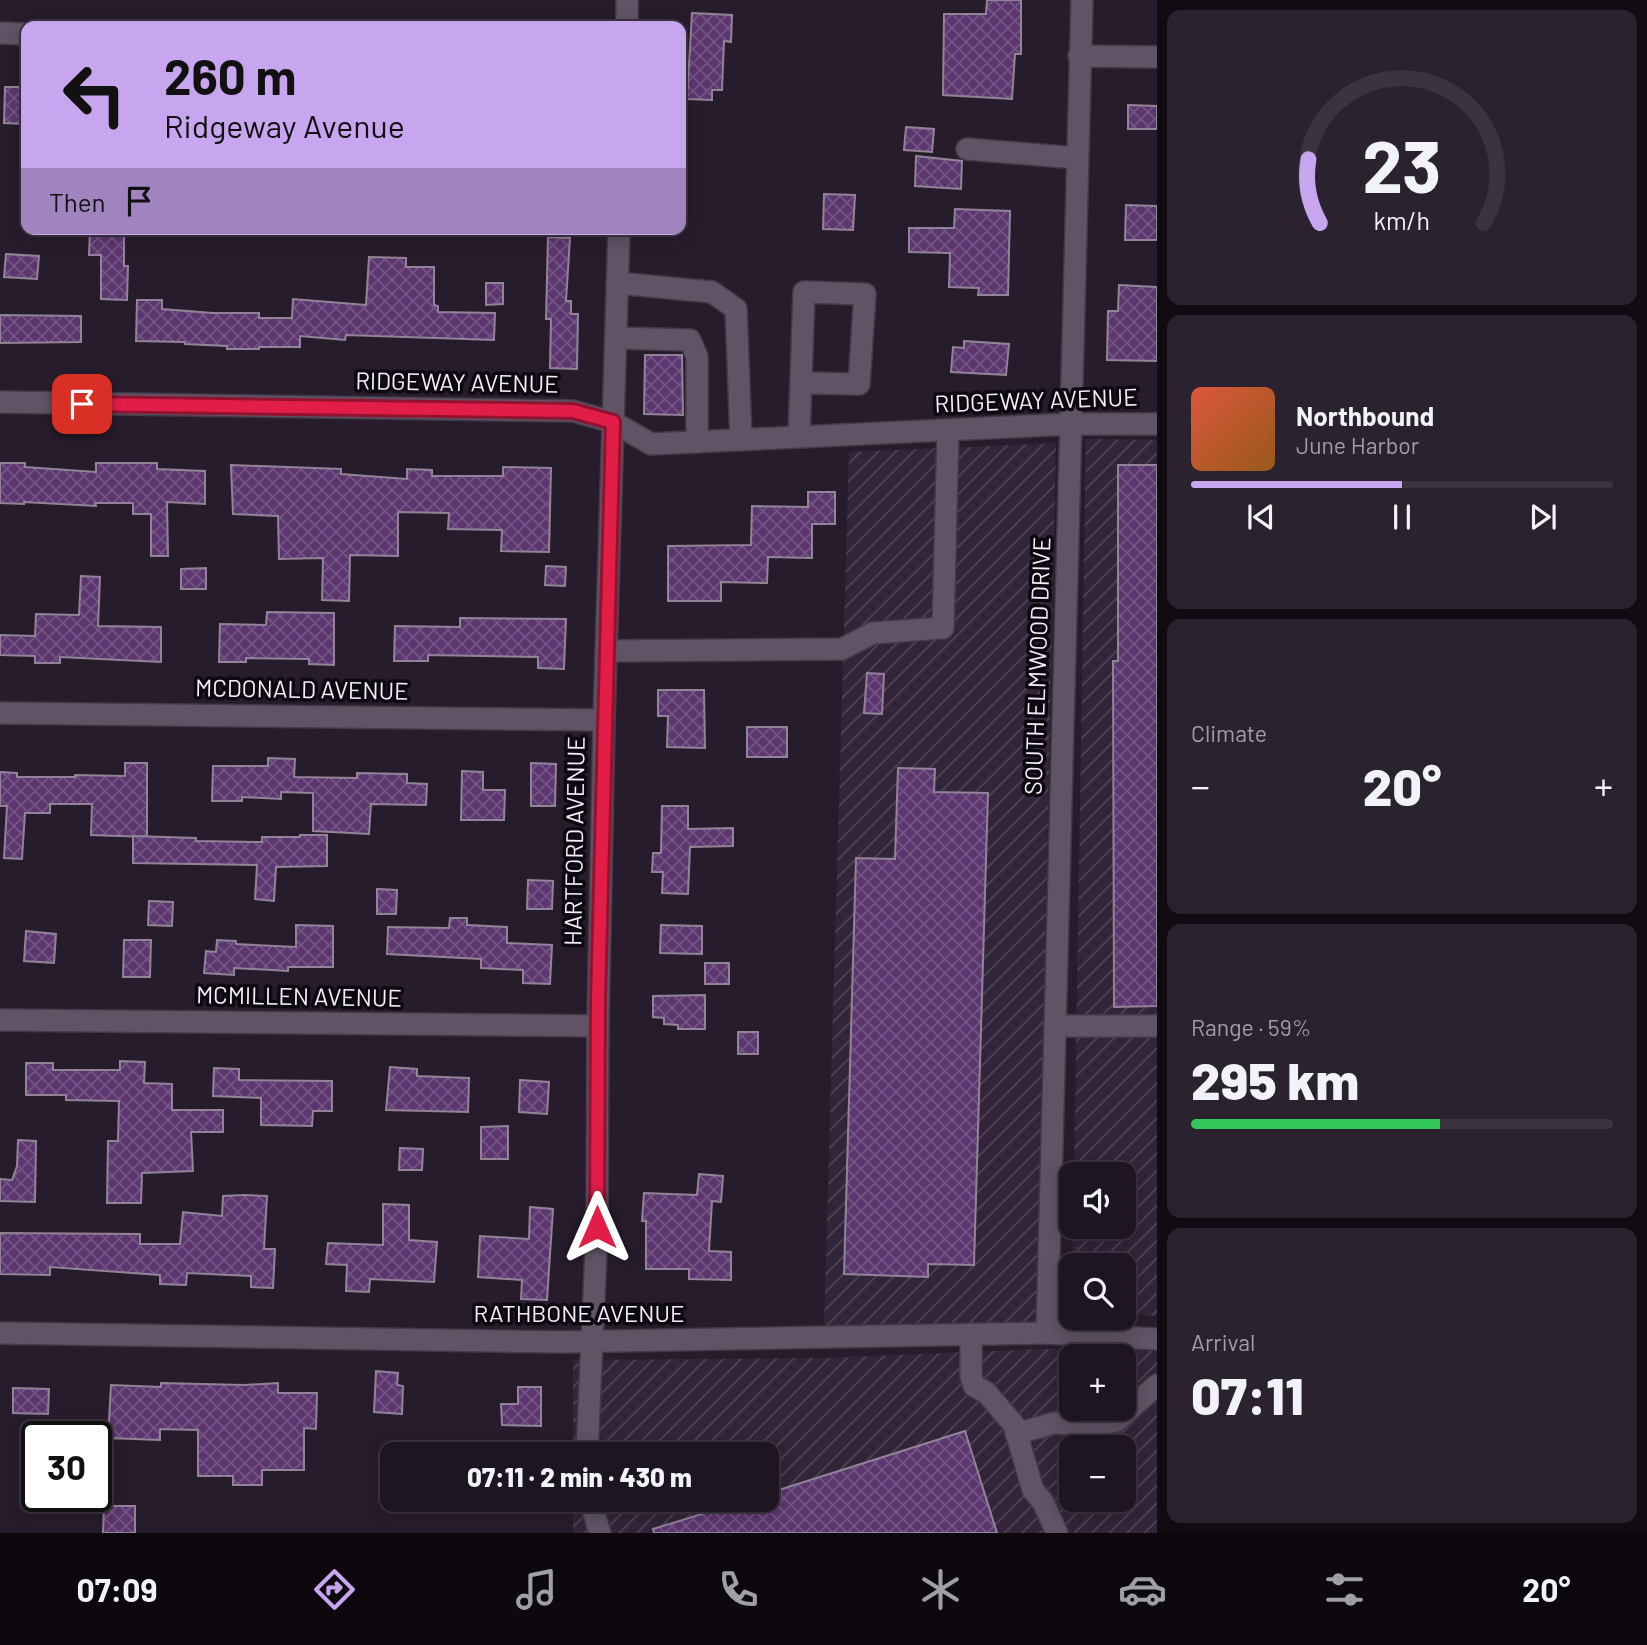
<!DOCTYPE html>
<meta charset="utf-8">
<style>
body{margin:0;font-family:Barlow,sans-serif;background:#2a222e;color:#f1f3f6;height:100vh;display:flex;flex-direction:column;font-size:26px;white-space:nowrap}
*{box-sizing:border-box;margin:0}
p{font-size:23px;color:#a09fa5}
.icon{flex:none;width:38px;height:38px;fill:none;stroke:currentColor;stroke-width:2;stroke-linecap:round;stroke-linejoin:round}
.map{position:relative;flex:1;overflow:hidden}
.sheet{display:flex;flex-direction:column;gap:10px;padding:10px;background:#100c12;width:490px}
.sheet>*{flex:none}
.hud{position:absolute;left:21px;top:21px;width:665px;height:214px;border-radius:14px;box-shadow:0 4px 18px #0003,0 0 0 2px #3b343f;background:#c7a6ef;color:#111;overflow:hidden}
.tools{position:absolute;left:1059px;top:1162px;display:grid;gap:14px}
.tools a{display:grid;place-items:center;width:77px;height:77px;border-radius:14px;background:#1d1521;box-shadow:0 4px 18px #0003,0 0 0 2px #3b343f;font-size:35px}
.speed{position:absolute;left:21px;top:1421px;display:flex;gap:14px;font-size:35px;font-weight:700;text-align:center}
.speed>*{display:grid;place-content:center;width:91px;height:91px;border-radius:50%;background:#1d1521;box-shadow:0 4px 18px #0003,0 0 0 2px #3b343f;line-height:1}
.speed .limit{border:4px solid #111;border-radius:10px;background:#fff;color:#111}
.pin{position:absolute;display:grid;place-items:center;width:60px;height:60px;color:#fff;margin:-30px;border-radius:14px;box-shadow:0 4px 10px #0006}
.me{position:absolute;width:77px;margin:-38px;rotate:0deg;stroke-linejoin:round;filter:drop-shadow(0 0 5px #0008)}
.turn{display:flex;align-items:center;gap:24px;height:147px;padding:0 28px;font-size:32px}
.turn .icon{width:91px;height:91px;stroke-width:2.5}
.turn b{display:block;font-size:49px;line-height:60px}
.then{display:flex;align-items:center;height:66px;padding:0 28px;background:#0003;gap:14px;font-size:26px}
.big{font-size:52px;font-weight:800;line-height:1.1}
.sheet .tile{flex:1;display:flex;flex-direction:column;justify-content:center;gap:10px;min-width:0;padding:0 24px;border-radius:14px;background:#2a222e}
.sheet .dial{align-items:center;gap:0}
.dial svg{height:182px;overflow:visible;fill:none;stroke:#3b343f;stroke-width:7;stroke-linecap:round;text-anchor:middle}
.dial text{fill:#f1f3f6;stroke:none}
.song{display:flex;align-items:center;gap:21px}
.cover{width:84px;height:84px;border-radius:10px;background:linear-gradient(135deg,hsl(10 70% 55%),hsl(30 70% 35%))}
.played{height:7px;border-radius:4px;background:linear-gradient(90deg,#c7a6ef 50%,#3b343f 50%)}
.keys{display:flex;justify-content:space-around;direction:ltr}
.heat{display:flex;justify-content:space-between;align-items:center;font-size:38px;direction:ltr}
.charge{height:10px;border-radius:5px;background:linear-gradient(90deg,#34c759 59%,#3b343f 0)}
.trip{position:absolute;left:380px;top:1442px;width:399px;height:70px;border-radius:14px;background:#1d1521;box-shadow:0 4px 18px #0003,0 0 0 2px #3b343f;font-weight:800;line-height:70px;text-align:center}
.menu{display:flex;height:112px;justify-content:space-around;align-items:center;background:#0c080d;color:#a09fa5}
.menu .icon{width:49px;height:49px}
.menu .active{color:#c7a6ef}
.menu b{font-size:32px;color:#f1f3f6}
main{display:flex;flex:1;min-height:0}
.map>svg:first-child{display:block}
</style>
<main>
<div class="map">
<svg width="1157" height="1533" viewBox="0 0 1157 1533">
<defs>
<pattern id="industrial-furrows" width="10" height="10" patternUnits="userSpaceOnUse" patternTransform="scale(1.75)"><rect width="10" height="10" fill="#322439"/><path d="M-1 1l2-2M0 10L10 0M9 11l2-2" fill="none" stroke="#504456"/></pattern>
<pattern id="building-cross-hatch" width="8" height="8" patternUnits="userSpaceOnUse" patternTransform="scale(1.75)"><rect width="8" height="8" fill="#5c376f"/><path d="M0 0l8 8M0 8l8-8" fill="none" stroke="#745484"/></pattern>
</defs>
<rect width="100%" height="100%" fill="#271c2c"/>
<g fill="url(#industrial-furrows)" fill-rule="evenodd">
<path d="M 1086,439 L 1157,440 L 1157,1316 L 1124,1314 L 1124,1265 L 1072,1265 L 1073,1227 L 1124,1227 L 1124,1174 L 1074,1174 Z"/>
<path d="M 1056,443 L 1037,1326 L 824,1327 L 849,452 Z"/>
<path d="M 1042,1349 L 1157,1351 L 1157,1533 L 573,1533 L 573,1500 L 766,1500 L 766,1454 L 573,1454 L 573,1360 L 823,1358 ZM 1071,1356 L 1124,1356 L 1124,1409 L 1071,1409 ZM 1071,1447 L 1124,1447 L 1124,1500 L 1071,1500 Z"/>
</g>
<g fill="url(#building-cross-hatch)" stroke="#918498" stroke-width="2">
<path d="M 987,0 L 1021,0 L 1021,54 L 1015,54 L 1012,99 L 943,95 L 944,14 L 986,14 Z"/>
<path d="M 692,13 L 732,15 L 731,42 L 724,41 L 722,90 L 712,90 L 712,100 L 687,99 Z"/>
<path d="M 5,87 L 26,87 L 26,124 L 4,123 Z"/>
<path d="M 1128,105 L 1157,106 L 1157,129 L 1128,129 Z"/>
<path d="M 906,127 L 934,129 L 932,152 L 904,150 Z"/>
<path d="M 916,156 L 962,161 L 961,189 L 915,186 Z"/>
<path d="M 824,194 L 855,195 L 853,230 L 823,229 Z"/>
<path d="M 1126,205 L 1157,206 L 1157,240 L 1125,240 Z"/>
<path d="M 955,209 L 1010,211 L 1008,295 L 978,295 L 979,288 L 949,287 L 950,253 L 909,252 L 909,228 L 954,228 Z"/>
<path d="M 90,229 L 124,229 L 124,266 L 128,266 L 127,300 L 101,299 L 101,255 L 89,255 Z"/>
<path d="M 548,237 L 570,238 L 566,301 L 571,301 L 571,314 L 578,314 L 577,369 L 550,368 L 551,319 L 546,319 Z"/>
<path d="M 6,254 L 39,256 L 37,279 L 4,277 Z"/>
<path d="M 369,257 L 406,258 L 406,267 L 434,267 L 434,305 L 438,306 L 438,312 L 495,313 L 494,340 L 346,335 L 345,340 L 300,336 L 300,347 L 259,347 L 259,349 L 227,349 L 227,346 L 185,344 L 185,342 L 136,341 L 137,300 L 162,300 L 162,309 L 213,313 L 259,313 L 259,318 L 292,318 L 293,299 L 366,305 Z"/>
<path d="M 486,283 L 503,283 L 503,304 L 486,305 Z"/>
<path d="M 1119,285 L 1157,287 L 1157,361 L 1107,360 L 1108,311 L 1118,311 Z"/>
<path d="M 0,315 L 81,316 L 81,342 L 0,343 Z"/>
<path d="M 964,341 L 1009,344 L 1006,375 L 951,372 L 953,347 L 964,348 Z"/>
<path d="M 645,355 L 682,355 L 683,415 L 644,414 Z"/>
<path d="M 0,463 L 25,463 L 25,467 L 96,472 L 96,463 L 157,463 L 157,469 L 205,471 L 205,504 L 167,502 L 168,556 L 151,556 L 151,514 L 133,514 L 133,503 L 95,503 L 96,506 L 24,502 L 24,504 L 0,503 Z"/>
<path d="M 231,465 L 341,469 L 341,474 L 407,479 L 407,469 L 432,470 L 432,476 L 503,476 L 503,467 L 551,468 L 549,552 L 501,551 L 502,530 L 448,529 L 449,513 L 398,512 L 398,556 L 350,555 L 349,601 L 322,600 L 323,558 L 279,559 L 278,516 L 233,514 Z"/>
<path d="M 1118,465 L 1157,465 L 1157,1006 L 1114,1007 L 1113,661 L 1118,661 Z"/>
<path d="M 808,492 L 835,492 L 835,524 L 812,524 L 812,558 L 768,557 L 767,583 L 721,582 L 721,601 L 668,601 L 668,546 L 751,545 L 752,506 L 808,507 Z"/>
<path d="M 546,566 L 566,567 L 565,586 L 545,585 Z"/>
<path d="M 206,568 L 206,589 L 181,589 L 181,569 Z"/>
<path d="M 81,576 L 100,577 L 98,626 L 161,627 L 161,662 L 60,657 L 60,663 L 35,663 L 35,656 L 0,655 L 0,635 L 35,636 L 36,614 L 79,615 Z"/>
<path d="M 267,612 L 334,613 L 334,665 L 309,664 L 309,659 L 246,658 L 246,662 L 219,662 L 220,624 L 266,625 Z"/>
<path d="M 460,618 L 566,619 L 564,669 L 538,668 L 538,657 L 428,655 L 428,661 L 394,661 L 395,626 L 460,627 Z"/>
<path d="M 867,673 L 884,674 L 882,714 L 864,713 Z"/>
<path d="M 658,690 L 704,690 L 705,748 L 667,747 L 668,716 L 658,716 Z"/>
<rect x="747" y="727" width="40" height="30"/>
<path d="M 268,758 L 295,759 L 294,777 L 357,778 L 357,773 L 407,774 L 407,783 L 427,784 L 426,805 L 371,804 L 369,834 L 313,831 L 313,793 L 281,792 L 281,799 L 242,797 L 242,801 L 212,801 L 213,766 L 268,766 Z"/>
<path d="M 125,763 L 147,763 L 147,837 L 91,835 L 92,804 L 50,804 L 50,813 L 25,813 L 22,859 L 4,858 L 7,806 L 0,806 L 0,772 L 17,773 L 17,777 L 75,777 L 75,775 L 125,776 Z"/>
<path d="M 531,763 L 556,764 L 555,806 L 531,806 Z"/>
<path d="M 898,768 L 935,769 L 934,792 L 988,793 L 974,1265 L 928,1264 L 928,1277 L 844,1274 L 856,858 L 895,859 Z"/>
<path d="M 462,771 L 483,772 L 483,790 L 505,790 L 504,820 L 461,820 Z"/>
<path d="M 662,806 L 688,806 L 688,829 L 733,828 L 733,846 L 690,847 L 688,894 L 662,893 L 663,872 L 652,872 L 653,853 L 661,853 Z"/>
<path d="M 300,835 L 327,835 L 327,866 L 276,867 L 274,901 L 255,899 L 257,865 L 133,863 L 133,836 L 196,838 L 196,841 L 262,842 L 262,837 L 300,837 Z"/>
<path d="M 528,880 L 553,881 L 552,909 L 527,909 Z"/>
<path d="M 377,889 L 397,890 L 396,914 L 377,914 Z"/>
<path d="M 149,901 L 173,902 L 172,926 L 148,925 Z"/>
<path d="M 450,918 L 467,918 L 467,925 L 507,927 L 507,943 L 552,945 L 550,984 L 523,983 L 523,970 L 481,968 L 481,959 L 387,954 L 388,927 L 449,928 Z"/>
<path d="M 296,925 L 333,926 L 333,967 L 288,967 L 288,971 L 234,968 L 234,975 L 204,973 L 206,951 L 216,952 L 217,940 L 236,941 L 236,944 L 296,947 Z"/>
<path d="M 661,925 L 702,926 L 702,954 L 660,953 Z"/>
<path d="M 26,931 L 56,934 L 54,963 L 24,961 Z"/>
<path d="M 124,940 L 151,940 L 150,977 L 123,977 Z"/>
<rect x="705" y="963" width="24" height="21"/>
<path d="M 705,995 L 705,1029 L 678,1029 L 678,1025 L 664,1024 L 664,1018 L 653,1017 L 653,996 Z"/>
<rect x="738" y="1032" width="20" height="22"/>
<path d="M 120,1061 L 145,1062 L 144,1083 L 172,1084 L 172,1110 L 223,1110 L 223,1132 L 191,1132 L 193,1171 L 142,1173 L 141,1203 L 107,1203 L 108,1141 L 118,1141 L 119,1101 L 66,1100 L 66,1095 L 26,1095 L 26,1063 L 53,1063 L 53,1070 L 120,1070 Z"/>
<path d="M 390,1067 L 417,1069 L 417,1076 L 469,1078 L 468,1112 L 386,1110 Z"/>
<path d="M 214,1068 L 239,1069 L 239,1080 L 332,1081 L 332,1111 L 313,1111 L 312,1126 L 261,1125 L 261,1098 L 213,1096 Z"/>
<path d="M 520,1080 L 549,1082 L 547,1114 L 519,1112 Z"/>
<path d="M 508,1126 L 508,1159 L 481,1159 L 481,1127 Z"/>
<path d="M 18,1140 L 36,1141 L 35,1202 L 0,1201 L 0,1179 L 12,1180 L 17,1166 Z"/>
<path d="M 400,1148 L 423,1149 L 422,1170 L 399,1170 Z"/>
<path d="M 699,1174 L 723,1176 L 721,1202 L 712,1201 L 709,1251 L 731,1252 L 731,1280 L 689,1279 L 689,1269 L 646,1269 L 646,1221 L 642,1221 L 644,1193 L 697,1195 Z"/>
<path d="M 244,1195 L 267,1196 L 264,1249 L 275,1249 L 273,1288 L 251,1287 L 251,1276 L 187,1273 L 186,1285 L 160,1284 L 160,1275 L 50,1267 L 50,1275 L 0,1274 L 0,1233 L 140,1234 L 140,1244 L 180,1244 L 183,1212 L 222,1216 L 223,1196 Z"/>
<path d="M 383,1204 L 409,1205 L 409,1240 L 437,1242 L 434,1282 L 370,1279 L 369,1292 L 346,1291 L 347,1265 L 326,1264 L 328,1243 L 383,1245 Z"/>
<path d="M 530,1207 L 553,1209 L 547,1300 L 521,1299 L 522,1280 L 478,1277 L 480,1236 L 529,1239 Z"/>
<path d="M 376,1371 L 398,1373 L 397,1385 L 403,1386 L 402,1414 L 374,1412 Z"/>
<path d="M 161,1383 L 244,1385 L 278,1383 L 278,1393 L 317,1393 L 316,1429 L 304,1428 L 304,1470 L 262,1470 L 262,1485 L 233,1485 L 233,1476 L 198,1476 L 198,1430 L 160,1429 L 160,1440 L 108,1438 L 111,1385 L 161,1387 Z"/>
<path d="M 518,1387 L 541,1387 L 541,1426 L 502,1425 L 501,1404 L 518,1404 Z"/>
<path d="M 13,1388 L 49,1389 L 48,1414 L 13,1413 Z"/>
<path d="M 965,1431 L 997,1533 L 654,1533 L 653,1529 L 725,1507 L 749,1500 L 766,1500 L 766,1494 Z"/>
<path d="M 104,1506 L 135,1506 L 135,1533 L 103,1533 Z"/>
</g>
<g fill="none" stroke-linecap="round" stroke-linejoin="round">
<defs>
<g id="minor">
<path d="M 627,26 L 627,0"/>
<path d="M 0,33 L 26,34"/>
<path d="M 1079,56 L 1157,57"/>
<path d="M 967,149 L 1077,158"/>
<path d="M 617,283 L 712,292 L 736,309 L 741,440"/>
<path d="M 616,338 L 690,340 L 697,357 L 697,442"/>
<path d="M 0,402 L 573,411 L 613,422 L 651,444 L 1071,424 L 1157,424"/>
<path d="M 799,437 L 804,292 L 865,294 L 859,384 L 801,383"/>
<path d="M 606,651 L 842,649 L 873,633 L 943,628 L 948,430"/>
<path d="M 0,713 L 604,720"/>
<path d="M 0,1020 L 598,1026"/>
<path d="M 1055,1026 L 1157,1026"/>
<path d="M 0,1333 L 562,1342 L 1047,1333 L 1157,1339"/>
<path d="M 1047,1333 L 1082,0"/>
<path d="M 971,1334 L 971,1376 L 974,1386 L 986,1392 L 1014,1425 L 1033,1490 L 1043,1502 L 1057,1533"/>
<path d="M 1016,1434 L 1054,1423 L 1097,1425 L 1116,1421 L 1157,1385"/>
<path d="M 587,1454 L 597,1227 L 598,1026 L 604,720 L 619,229"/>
<path d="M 590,1500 L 600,1533"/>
</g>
</defs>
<use href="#minor" stroke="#423a46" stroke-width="24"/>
<use href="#minor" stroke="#5f5365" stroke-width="21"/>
</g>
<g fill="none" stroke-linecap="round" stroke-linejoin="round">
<defs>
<path id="route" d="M 82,404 L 573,411 L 613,422 L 598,999 L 597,1227"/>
</defs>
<use href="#route" stroke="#92132f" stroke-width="18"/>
<use href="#route" stroke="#e11d48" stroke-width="12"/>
</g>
<g text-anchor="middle" stroke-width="7" stroke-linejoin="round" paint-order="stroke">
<g font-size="24" fill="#f5eef9" stroke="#0d0910">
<text transform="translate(457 383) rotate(1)" y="8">RIDGEWAY AVENUE</text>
<text transform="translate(1036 401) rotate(-2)" y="8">RIDGEWAY AVENUE</text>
<text transform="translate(1038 666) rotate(-88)" y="8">SOUTH ELMWOOD DRIVE</text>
<text transform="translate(302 690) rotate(1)" y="8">MCDONALD AVENUE</text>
<text transform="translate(575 841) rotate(-89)" y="8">HARTFORD AVENUE</text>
<text transform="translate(299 997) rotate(1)" y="8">MCMILLEN AVENUE</text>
<text x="579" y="1322">RATHBONE AVENUE</text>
</g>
</g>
</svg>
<div class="tools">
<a><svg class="icon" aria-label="sound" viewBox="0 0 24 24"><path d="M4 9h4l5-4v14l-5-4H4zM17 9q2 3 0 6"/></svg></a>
<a><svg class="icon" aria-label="search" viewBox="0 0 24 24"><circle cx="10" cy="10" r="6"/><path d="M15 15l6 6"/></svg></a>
<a>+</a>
<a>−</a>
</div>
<div class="speed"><div class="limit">30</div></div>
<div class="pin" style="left:82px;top:404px;background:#d93025"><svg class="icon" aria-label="arrive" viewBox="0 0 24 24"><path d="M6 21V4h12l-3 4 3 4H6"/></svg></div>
<svg class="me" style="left:597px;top:1227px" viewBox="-20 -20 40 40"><path d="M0-17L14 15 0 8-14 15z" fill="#e11d48" stroke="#fff" stroke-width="4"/></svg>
<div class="trip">07:11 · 2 min · 430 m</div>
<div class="hud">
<div class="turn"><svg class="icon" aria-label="left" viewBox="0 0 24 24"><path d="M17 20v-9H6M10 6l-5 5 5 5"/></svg><div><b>260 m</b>Ridgeway Avenue</div></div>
<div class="then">Then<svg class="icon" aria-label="arrive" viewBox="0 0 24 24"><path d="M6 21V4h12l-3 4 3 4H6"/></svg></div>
</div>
</div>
<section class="sheet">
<div class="tile dial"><svg viewBox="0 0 100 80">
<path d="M14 69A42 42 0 1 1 86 69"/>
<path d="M14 69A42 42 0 0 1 9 41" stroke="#c7a6ef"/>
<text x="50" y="56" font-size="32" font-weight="700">23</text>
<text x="50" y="72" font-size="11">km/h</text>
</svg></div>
<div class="tile">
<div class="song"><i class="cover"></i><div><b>Northbound</b><p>June Harbor</p></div></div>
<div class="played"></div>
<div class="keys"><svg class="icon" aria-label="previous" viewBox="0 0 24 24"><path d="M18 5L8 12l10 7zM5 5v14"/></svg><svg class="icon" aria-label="pause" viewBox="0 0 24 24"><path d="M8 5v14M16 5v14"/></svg><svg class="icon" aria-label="next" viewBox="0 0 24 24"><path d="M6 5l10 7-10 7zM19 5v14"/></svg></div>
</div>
<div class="tile"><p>Climate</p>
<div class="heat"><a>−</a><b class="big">20°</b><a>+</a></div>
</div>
<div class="tile"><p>Range · 59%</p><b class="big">295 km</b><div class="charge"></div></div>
<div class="tile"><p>Arrival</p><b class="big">07:11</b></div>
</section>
</main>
<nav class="menu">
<b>07:09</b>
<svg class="icon active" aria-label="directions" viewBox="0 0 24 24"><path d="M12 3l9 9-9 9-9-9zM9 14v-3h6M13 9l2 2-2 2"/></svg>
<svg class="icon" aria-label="music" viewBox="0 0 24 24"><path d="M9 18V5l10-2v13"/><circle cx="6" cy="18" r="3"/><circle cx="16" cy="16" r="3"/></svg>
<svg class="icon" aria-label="phone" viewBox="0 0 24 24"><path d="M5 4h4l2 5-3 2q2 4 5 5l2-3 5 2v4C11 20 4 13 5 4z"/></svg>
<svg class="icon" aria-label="climate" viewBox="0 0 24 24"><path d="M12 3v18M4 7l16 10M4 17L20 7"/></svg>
<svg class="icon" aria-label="car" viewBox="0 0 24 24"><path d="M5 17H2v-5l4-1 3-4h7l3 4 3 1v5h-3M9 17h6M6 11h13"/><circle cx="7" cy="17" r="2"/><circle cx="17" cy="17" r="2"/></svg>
<svg class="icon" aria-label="filters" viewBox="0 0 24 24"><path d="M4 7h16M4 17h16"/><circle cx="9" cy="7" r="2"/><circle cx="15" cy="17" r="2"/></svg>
<b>20°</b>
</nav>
